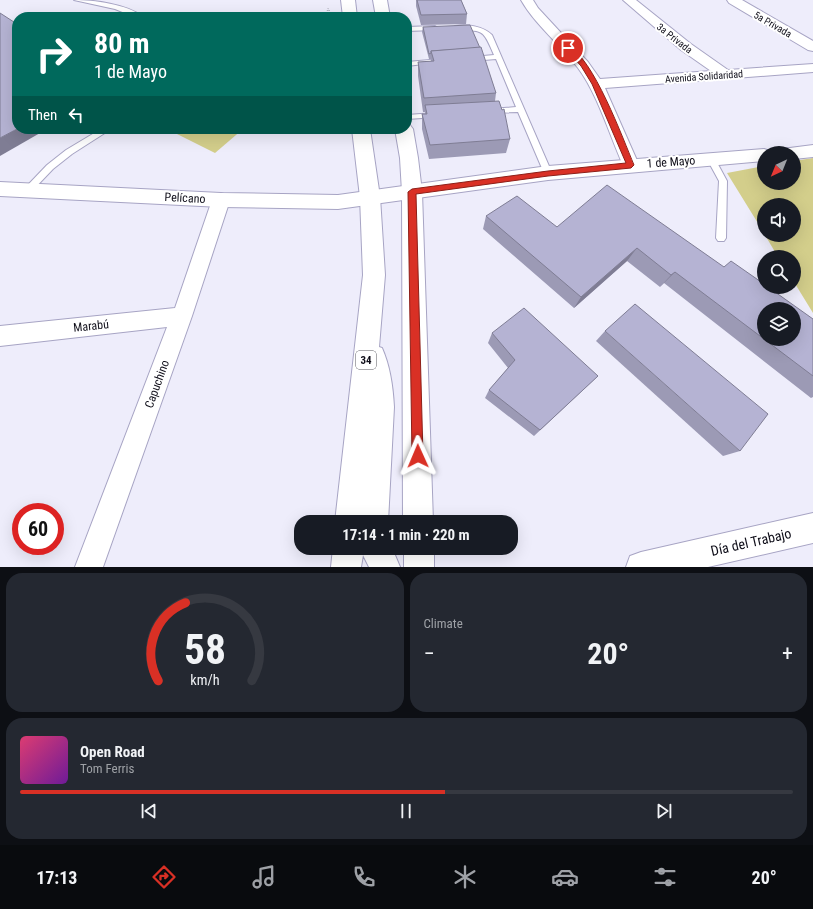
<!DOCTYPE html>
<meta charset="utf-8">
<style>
body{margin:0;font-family:"Roboto Condensed",sans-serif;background:#242831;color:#f1f3f6;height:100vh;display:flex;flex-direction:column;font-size:15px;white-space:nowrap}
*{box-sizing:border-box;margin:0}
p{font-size:13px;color:#9ea1a6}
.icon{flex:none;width:22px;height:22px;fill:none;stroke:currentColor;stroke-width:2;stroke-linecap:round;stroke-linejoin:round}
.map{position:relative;height:567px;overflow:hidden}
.side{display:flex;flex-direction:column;gap:6px;padding:6px;background:#0d0f14;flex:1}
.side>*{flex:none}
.guide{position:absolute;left:12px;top:12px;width:400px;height:122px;border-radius:16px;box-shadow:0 4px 16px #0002;background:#00695c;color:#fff;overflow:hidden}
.needle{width:26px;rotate:223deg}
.fabs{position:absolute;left:757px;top:146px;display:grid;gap:8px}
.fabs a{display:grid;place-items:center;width:44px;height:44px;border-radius:50%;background:#171b24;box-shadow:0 4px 16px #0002;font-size:20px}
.speed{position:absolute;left:12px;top:503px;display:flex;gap:8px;font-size:20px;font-weight:700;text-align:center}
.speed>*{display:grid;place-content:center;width:52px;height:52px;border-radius:50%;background:#171b24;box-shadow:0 4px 16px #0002;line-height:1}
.speed .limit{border:6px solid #d22;background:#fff;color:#111}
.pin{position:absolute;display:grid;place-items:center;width:34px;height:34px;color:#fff;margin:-17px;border:2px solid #fff;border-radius:50%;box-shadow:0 1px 4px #0007}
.me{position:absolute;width:44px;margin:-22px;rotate:359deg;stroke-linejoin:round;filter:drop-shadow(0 0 3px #0008)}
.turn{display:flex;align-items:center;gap:14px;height:84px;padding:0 16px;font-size:18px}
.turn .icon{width:52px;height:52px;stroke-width:2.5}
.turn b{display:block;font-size:28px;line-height:34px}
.then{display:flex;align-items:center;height:38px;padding:0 16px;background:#0003;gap:8px;font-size:15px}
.big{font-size:30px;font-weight:700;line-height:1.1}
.side .widget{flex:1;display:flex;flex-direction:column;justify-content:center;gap:6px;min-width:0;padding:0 14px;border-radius:16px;background:#242831}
.side .dial{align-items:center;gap:0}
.dial svg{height:104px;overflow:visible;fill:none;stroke:#363941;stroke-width:7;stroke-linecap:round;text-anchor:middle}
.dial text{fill:#f1f3f6;stroke:none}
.song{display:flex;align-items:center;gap:12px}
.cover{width:48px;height:48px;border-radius:6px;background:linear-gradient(135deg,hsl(340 70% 55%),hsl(280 70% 35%))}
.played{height:4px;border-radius:2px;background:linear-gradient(90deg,#d93025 55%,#363941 55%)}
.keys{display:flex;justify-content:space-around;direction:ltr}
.heat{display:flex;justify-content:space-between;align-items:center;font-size:22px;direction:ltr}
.side .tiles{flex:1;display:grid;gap:6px;grid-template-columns:1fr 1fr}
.widget:last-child{grid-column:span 2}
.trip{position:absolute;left:294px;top:515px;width:224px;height:40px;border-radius:16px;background:#171b24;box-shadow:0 4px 16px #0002;font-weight:700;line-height:40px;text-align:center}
.tabs{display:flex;height:64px;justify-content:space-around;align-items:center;background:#090b0e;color:#9ea1a6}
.tabs .icon{width:28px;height:28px}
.tabs .selected{color:#d93025}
.tabs b{font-size:18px;color:#f1f3f6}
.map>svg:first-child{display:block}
</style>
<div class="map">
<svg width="813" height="567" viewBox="0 0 813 567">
<rect width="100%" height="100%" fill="#eeedfb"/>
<g fill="#d3ce8b">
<path d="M 167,129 L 243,129 L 215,153 Z"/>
<path d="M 813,158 L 813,313 L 794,282 L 794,257 L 778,257 L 765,235 L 794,235 L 794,205 L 764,205 L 764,233 L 727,173 L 764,166 L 764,183 L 794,183 L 794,161 Z"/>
</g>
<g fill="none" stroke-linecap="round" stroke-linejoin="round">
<defs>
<g id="service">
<path d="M 74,0 C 93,0 128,4 143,17 L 135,17 L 115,9 Z"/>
<path d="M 455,26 C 467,24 483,26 492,35 L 552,173 L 551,175 L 548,176 L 544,173 L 518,112 L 491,113 L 487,111 L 491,109 L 516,107 L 496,59 L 472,61 L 469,59 L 472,57 L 494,55 C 482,26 483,33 455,28 Z"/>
<path d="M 407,27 L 435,26 L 438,28 L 435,30 L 407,31 Z"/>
<path d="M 430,60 L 432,61 L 432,63 L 407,66 L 407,62 Z"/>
<path d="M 435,113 L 439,115 L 438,117 L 407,119 L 407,115 Z"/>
<path d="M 101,129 L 111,129 L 72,154 L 53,169 L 31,192 L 25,192 L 24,190 L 25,188 L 47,165 L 66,150 Z"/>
<path d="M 711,156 L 714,157 L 727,181 L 726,238 L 724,241 L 718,241 L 716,238 L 719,181 L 707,159 Z"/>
</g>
<g id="minor">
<path d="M 521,0 L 533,0 L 538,8 L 588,62 L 600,79 L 711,71 L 681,50 L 623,0 L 636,0 L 691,44 L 728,70 L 813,64 L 813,72 L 605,88 L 639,165 L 637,169 L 631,171 L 625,169 L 623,165 C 610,136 597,93 578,68 C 560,44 536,26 521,0 Z"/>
<path d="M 727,0 L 742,0 L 813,41 L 813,51 L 808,50 L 729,3 Z"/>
<path d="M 221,193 L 227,195 L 230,200 L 192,316 L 103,567 L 75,567 L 167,327 L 0,346 L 0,326 L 175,308 L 212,200 L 215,195 Z"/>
</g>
<g id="tertiary">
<path d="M 813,145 L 813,157 L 794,159 L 794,153 L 779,153 L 782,149 Z"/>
<path d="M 764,149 L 770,151 L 772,153 L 764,153 L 764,161 L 548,180 L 338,209 L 221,207 L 0,196 L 0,182 L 221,193 L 338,195 L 548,166 Z"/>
<path d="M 813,513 L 813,543 L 708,567 L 626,567 L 630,556 L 641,552 Z"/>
</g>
<g id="primary">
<path d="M 341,0 L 355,0 L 357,17 L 343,17 Z"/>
<path d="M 373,0 L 387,0 L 390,17 L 376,17 Z"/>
<path d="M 407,124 L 410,125 L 413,129 L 418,158 L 422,192 L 433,522 L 403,522 L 402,192 L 400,158 L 395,129 L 407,129 Z"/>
<path d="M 352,129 L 370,129 L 380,197 L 385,275 L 379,347 L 382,348 C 390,366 393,387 394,407 L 388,522 L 335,522 L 363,275 L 360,197 Z"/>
<path d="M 333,548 L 392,548 L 400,567 L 369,567 L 363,555 L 361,567 L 331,567 Z"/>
<rect x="404" y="548" width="30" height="19"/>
</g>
</defs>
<use href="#service" stroke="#a7a4c4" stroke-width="2"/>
<use href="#minor" stroke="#a7a4c4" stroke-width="2"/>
<use href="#tertiary" stroke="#a7a4c4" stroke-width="2"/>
<use href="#primary" stroke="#a7a4c4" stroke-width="2"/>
<path stroke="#82818d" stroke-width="1.5" stroke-dasharray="0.5 2" stroke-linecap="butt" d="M 328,8 L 327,14 L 330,9"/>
<use href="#service" fill="#fff" fill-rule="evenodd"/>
<use href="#minor" fill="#fff" fill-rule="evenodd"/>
<use href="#tertiary" fill="#fff" fill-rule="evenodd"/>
<use href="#primary" fill="#fff" fill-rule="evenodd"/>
</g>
<g fill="#9c9ab5">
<path d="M 416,0 L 461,0 L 467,14 L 466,24 L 421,25 L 416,6 Z"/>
<path d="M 423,27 L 496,93 L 495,101 L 510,139 L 506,153 L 429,159 L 422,129 L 422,114 L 425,114 L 425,112 L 423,112 L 418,76 L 418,62 L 431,61 L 431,59 L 429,59 L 422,32 Z"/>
<path d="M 486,216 L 557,227 L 724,267 L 813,319 L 813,397 L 811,398 L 664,283 L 660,287 L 627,261 L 574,308 L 483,229 Z"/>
<path d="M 605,331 L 740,451 L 723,456 L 596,341 Z"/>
<path d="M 492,333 L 598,376 L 534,436 L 485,398 L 489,390 L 508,368 L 488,343 Z"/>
</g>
<g fill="#7f7d94">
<path d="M 17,129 L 47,129 L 0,156 L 0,138 Z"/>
<path d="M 637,248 L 627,261 L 574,308 L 581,297 Z"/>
<path d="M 675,272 L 660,287 L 671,275 Z"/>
</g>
<g fill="#b5b3d3" stroke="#7f7d94">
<path d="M 417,0 L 461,0 L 467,14 L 421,15 Z"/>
<path d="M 0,13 L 17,24 L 17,129 L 0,138 Z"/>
<path d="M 470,25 L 480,48 L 431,51 L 431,53 L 429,54 L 423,27 Z"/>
<path d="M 481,47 L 496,93 L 424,98 L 418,62 L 434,61 L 431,51 Z"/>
<path d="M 499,101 L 502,110 L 504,109 L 510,139 L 430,145 L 422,114 L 427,114 L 425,105 Z"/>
<path d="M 607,185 L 724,267 L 731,261 L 764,284 L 764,287 L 768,287 L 813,319 L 813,376 L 764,339 L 794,339 L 794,309 L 764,309 L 764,339 L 675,272 L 671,275 L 637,248 L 581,297 L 486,216 L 517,196 L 557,227 Z"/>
<path d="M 635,304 L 768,414 L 740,451 L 605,331 Z"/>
<path d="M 524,308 L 598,376 L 540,430 L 489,390 L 515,360 L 492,333 Z"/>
</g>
<path fill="#d93025" stroke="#8d1f18" d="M 568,46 C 593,57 623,139 634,165 L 631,168 L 548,176 L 416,194 L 423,456 L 422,460 L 418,462 L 414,460 L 412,456 L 408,192 L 412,189 L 548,171 L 626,163 L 592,84 L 581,66 L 565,48 Z"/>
<g text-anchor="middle" stroke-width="4" stroke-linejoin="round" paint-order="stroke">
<g font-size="10" fill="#0e0d18" stroke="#fff">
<text transform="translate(773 24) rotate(30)" y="4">5a Privada</text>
<text transform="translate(675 38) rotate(38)" y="4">3a Privada</text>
<text transform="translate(704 76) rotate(-4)" y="4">Avenida Solidaridad</text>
</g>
<rect fill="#fff" stroke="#56565d" stroke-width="1" x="356" y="351" width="20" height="18" rx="3"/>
<g font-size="11" font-weight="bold" fill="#0e0d18">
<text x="366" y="364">34</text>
</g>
<g font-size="12" fill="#0e0d18" stroke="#fff">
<text transform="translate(671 162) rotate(-4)" y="4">1 de Mayo</text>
<text transform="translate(185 198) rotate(3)" y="4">Pelícano</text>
<text transform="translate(91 326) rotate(-6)" y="4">Marabú</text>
<text transform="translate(157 384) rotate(-70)" y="4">Capuchino</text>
</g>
<g font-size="14" fill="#0e0d18" stroke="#fff">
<text transform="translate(751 542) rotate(-13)" y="5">Día del Trabajo</text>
</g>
</g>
</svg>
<div class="fabs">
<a><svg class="needle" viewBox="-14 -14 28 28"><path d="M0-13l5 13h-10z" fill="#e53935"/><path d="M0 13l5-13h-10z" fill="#9ea1a6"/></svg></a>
<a><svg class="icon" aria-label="sound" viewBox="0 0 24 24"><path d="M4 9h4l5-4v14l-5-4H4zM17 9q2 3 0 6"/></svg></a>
<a><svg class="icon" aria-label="search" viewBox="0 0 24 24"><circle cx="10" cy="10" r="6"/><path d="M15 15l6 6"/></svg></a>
<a><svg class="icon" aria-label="layers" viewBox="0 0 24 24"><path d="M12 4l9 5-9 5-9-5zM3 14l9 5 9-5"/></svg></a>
</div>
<div class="speed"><div class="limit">60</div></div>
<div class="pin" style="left:568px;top:48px;background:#d93025"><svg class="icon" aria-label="arrive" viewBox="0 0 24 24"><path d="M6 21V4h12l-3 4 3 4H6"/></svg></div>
<svg class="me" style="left:418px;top:456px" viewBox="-20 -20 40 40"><path d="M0-17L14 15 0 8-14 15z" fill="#d93025" stroke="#fff" stroke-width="4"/></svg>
<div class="trip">17:14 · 1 min · 220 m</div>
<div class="guide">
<div class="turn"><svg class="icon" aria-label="right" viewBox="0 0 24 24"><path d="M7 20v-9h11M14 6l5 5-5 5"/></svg><div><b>80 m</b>1 de Mayo</div></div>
<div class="then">Then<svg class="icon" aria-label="left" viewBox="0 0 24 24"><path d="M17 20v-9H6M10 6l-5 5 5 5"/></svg></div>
</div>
</div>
<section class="side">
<div class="tiles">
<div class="widget dial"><svg viewBox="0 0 100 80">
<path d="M14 69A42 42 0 1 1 86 69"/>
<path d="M14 69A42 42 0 0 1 35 9" stroke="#d93025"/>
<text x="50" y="56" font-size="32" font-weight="700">58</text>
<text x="50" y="72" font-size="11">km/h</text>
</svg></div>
<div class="widget"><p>Climate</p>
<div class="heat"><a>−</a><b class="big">20°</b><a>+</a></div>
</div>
<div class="widget">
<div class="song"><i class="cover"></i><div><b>Open Road</b><p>Tom Ferris</p></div></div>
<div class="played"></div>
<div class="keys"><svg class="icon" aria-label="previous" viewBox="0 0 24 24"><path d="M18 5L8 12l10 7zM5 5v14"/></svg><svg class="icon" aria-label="pause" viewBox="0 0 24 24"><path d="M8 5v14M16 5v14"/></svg><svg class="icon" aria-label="next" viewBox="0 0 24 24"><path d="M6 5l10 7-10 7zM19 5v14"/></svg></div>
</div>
</div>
</section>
<nav class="tabs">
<b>17:13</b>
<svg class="icon selected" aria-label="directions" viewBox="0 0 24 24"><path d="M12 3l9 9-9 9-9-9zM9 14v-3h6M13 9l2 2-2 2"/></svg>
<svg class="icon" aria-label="music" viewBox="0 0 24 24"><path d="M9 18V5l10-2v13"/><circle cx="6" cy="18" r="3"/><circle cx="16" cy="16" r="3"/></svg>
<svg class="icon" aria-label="phone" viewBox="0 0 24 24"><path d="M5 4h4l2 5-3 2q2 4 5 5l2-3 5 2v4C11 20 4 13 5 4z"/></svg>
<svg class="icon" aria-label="climate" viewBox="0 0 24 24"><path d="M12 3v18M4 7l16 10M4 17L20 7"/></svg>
<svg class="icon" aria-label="car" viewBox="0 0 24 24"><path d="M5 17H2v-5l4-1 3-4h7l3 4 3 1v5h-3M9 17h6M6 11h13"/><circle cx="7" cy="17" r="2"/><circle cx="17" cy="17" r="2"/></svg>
<svg class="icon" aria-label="filters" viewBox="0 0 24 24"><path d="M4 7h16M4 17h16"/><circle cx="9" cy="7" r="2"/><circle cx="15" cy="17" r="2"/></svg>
<b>20°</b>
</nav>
